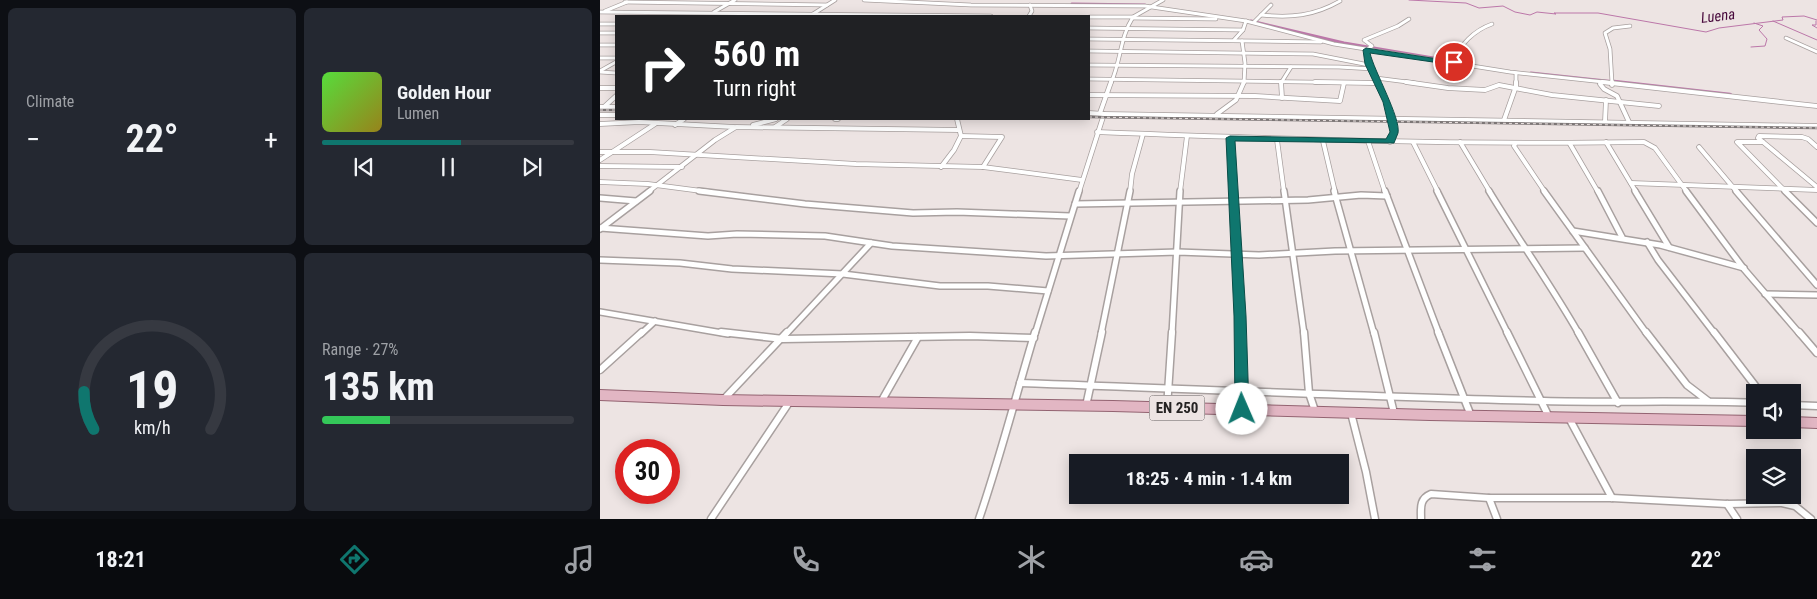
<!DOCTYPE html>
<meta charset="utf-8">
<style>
body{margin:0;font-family:"Roboto Condensed",sans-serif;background:#242831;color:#f1f3f6;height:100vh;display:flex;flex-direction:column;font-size:19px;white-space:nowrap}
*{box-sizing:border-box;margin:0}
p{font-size:16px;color:#9ea1a6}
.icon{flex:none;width:28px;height:28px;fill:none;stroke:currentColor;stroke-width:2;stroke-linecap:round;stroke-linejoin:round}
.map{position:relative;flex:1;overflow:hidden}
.drawer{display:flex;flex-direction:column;gap:8px;padding:8px;background:#0d0f14;width:600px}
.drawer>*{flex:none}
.guide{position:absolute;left:15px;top:15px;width:475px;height:105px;border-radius:0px;box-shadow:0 2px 12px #0003;background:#202124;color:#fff;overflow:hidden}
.tools{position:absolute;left:1146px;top:384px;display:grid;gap:10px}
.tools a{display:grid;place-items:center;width:55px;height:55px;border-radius:0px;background:#171b24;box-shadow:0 2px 12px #0003;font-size:25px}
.speed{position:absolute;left:15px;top:439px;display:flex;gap:10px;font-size:25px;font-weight:700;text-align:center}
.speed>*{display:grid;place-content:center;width:65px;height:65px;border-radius:50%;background:#171b24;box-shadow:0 2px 12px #0003;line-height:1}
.speed .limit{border:8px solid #d22;background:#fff;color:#111}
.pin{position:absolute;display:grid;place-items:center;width:42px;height:42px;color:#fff;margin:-21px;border:2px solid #fff;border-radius:50%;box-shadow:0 1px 5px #0007}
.me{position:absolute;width:55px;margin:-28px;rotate:359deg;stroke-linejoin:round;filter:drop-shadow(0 0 4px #0008)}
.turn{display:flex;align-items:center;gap:18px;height:105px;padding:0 15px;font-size:22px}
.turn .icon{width:65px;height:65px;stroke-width:2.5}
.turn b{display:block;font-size:35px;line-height:42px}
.big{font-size:38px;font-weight:700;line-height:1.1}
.drawer .widget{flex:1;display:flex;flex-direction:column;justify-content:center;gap:8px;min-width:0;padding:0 18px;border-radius:8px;background:#242831}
.drawer .dial{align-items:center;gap:0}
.dial svg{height:130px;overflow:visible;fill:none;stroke:#363941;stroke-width:7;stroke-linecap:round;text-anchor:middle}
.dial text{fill:#f1f3f6;stroke:none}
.song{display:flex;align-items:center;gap:15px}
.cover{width:60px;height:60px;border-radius:8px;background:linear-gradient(135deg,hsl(110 70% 55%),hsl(50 70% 35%))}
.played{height:5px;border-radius:2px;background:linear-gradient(90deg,#0f766e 55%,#363941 55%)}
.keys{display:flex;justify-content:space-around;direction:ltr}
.heat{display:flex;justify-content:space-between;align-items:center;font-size:28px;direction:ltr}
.charge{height:8px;border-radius:4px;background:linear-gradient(90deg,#34c759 27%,#363941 0)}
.drawer .tiles{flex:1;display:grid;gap:8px;grid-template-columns:repeat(2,1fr)}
.trip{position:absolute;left:469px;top:454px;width:280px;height:50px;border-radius:0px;background:#171b24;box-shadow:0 2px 12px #0003;font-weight:700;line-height:50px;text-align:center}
.tabs{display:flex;height:80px;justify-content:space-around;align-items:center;background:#090b0e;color:#9ea1a6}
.tabs .icon{width:35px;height:35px}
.tabs .current{color:#0f766e}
.tabs b{font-size:22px;color:#f1f3f6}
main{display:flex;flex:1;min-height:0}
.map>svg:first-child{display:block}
</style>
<main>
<section class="drawer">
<div class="tiles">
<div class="widget"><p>Climate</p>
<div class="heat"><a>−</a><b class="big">22°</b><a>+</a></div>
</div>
<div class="widget">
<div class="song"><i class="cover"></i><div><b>Golden Hour</b><p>Lumen</p></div></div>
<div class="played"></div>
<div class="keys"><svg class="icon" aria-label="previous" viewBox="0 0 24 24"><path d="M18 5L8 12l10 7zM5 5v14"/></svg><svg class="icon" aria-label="pause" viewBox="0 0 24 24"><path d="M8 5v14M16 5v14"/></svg><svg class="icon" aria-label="next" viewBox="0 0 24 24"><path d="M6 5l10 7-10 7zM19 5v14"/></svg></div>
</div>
<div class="widget dial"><svg viewBox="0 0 100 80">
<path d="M14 69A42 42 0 1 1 86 69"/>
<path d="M14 69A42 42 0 0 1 8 46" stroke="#0f766e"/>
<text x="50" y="56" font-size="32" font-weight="700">19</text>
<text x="50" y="72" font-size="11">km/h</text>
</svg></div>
<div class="widget"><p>Range · 27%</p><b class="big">135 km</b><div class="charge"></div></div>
</div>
</section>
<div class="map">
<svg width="1217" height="519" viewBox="0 0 1217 519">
<rect width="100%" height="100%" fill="#ede4e3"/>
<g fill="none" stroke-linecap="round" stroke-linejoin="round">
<g stroke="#bc77a9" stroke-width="1">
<path d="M 809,0 L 866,3 L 879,8 L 903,6 L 915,12 L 930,15 L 937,12 L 956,14 L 954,13 L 998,13 L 1106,32 L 1119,28 L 1183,20 L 1182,17 L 1204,16 L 1217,20"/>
<path d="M 1173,21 L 1217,40"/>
<path d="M 1216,21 L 1216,25 L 1212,25 L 1217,28"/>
<path d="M 1151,47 L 1165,46 L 1167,39 L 1159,30 L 1163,26 L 1154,23"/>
</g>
<g stroke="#bc77a9" stroke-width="3">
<path d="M 472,4 L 545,5"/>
<path d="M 651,21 L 744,43 L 857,62"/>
<path d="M 931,73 L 1025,83"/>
</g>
<path stroke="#bc77a9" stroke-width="4.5" d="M 1014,82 L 1130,95"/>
<defs>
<g id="minor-far3">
<path d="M 264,0 L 371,5 L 545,6 L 646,21 L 734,44 L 910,72 L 1013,83"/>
<path d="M 25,2 L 227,5"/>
<path d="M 5,11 L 27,2"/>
<path d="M 0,12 L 391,16"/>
<path d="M 114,12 L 135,0"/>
<path d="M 213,14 L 235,0"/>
<path d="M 661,15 C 691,18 714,16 740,1"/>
<path d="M 429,16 L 432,11 L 430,5"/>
<path d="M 489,17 L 533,17 L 563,0"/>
<path d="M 532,18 L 616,19"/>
<path d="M 654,22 L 671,5"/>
<path d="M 0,24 L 16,24"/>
<path d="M 489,28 L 643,30"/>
<path d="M 0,33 L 16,33"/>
<path d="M 1186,38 L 1217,52"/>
<path d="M 489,39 L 721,42"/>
<path d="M 634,40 L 643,30 L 646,21"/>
<path d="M 642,41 L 645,63 L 644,83"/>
<path d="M 0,45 L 16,45"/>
<path d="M 489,51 L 713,54 L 769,65"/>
<path d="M 0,58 L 16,58"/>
<path d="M 854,63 C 858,45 875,30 892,24"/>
<path d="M 489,65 L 739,67 L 773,69"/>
<path d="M 0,71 L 16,62"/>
<path d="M 0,72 L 16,73"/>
<path d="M 916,73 L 916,83"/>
<path d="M 776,78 L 815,83"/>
<path d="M 489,79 L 777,83"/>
<path d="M 511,83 C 521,61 520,37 533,17"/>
<path d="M 681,83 L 691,67"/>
<path d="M 778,83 L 769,65 L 766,50 L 772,46 L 764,40 L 798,26 L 809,19"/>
<path d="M 1012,83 L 1010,49 L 1005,33 L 1013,28 L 1030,26"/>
</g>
<g id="minor-far2">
<path d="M 681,82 L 682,98"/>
<path d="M 715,82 L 777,83"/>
<path d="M 777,82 L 787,103 L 794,132 L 790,137 L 790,142"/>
<path d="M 806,82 L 848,88 L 885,90 L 899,85 L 952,95 L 1059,106"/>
<path d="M 916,82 L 916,88"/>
<path d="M 1002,82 L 1217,106"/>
<path d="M 1012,82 L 1012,85"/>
<path d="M 1000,84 L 1004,89 L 1017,96 L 1029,122"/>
<path d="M 0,88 L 16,88"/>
<path d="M 489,95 L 655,96 L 740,101 L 744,83"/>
<path d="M 0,107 L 16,107"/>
<path d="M 4,107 L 16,96"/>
<path d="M 500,113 L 511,82"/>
<path d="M 504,114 L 1217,126"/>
<path d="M 617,114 L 636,100 L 644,82"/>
<path d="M 0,115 L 16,115"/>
<path d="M 235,119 L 238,119"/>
<path d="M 904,120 L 915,89"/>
<path d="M 1005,122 L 1006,100"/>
<path d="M 0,124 L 39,122 L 134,127"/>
<path d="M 75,125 L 84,119"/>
<path d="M 153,125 L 176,119"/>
<path d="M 175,127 L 187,119"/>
<path d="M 497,132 C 679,139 861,145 1044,142 L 1055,148 L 1087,192"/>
<path d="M 361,136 L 402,137 L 383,167"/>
<path d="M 630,138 L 633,192"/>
<path d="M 677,140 L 684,192"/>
<path d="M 723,141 L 735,192"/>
<path d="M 768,141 L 785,192"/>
<path d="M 813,142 L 838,192"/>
<path d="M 860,142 L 890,192"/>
<path d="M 1006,142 L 1036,192"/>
<path d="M 1163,142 L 1217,187"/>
<path d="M 915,144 L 914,146 L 945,192"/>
<path d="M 970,144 L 998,192"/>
<path d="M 1099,147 L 1137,192"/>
<path d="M 0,152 L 50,152 L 256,164 L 383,167 L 482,180"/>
<path d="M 0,160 L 55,124"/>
<path d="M 0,166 L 82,167"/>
<path d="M 341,167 L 354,150 L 361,136 L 357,119"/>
<path d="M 0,182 L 48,184 L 109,192"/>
<path d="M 1031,183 L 1217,190"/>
<path d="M 48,192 L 115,140 L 136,127 L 359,130"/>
<path d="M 479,192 L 504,114 L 489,113"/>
<path d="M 530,192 L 532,174 L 543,134"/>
<path d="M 580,192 L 587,136"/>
<path d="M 1186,192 L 1137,142 L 1163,142 L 1158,138 L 1159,136 L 1202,137 L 1208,139 L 1217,147"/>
</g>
<g id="minor-far1">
<path d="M 99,191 L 205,204 L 313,213 L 357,212 L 470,216"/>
<path d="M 633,191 L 640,334"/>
<path d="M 684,191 L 704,334"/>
<path d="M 734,191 L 774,334"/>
<path d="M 785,191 L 839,334"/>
<path d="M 837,191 L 908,334"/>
<path d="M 889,191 C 918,239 951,285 979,334"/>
<path d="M 944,191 L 1047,334"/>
<path d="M 998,191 L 1022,237"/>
<path d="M 1035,191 L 1069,247"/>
<path d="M 1086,191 L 1144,269 L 1200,334"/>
<path d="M 1136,191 L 1217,285"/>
<path d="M 1185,191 L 1217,223"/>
<path d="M 0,198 L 36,201"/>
<path d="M 475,204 L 708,200 L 761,195 L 787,196"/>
<path d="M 0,228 L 108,236 L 137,234 L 225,236 L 292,246 L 446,256 L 578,252 L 659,255 L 735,251 L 985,248"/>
<path d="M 0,229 L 50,191"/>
<path d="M 973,231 L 1060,245 L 1144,268"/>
<path d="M 1047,242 L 1058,260 L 1115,334"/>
<path d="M 0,260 L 80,263 L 132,269 L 243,274 L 340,286 L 388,286 L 448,291"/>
<path d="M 1165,294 L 1217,295"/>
<path d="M 0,312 L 128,334"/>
<path d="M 41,334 L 55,321"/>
<path d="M 186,334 L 271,243"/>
<path d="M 435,334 L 479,191"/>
<path d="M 501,334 L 530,191"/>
<path d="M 572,334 L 580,191"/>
</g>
<g id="minor">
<path d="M 121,332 L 183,339 L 370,336 L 434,338"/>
<path d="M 640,332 L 642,409"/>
<path d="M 704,332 L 709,393 L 715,411"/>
<path d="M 774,332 L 794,413"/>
<path d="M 838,332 L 871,416"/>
<path d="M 907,332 L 949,417"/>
<path d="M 978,332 L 1018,403"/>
<path d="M 1046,332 L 1087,385 L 1108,401"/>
<path d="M 1114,332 L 1160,392"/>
<path d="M 1199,332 L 1217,353"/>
<path d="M 0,370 L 42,332"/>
<path d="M 420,383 C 595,389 769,397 944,401 C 1014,403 1085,400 1155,403"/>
<path d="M 124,399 L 187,332"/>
<path d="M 281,402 L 318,337"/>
<path d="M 1192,405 L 1217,406"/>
<path d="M 486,406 L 502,332"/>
<path d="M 567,408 L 572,332"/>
<path d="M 751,413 L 766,472 L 775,519"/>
<path d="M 969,418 L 1012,498"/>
<path d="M 889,498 L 897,519"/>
<path d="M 1127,504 L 1137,519"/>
<path d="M 111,519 L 190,401"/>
<path d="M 379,519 C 400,458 416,395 435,332"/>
<path d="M 821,519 C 821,508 819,499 831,494 L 889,498 L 1012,498 L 1127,504 L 1182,503 L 1195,506 L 1211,519"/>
</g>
<g id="primary">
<path d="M 0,395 L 123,400 L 513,406 L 830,415 L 1155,421"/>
<path d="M 1192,422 L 1217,423"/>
</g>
</defs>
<use href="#minor-far3" stroke="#a8a09f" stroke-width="4.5"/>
<use href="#minor-far2" stroke="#a8a09f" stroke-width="5.5"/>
<use href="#minor-far1" stroke="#a8a09f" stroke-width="8"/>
<use href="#minor" stroke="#a8a09f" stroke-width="9"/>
<use href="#primary" stroke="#936371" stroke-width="12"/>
<use href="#minor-far3" stroke="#fff" stroke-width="3"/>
<use href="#minor-far2" stroke="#fff" stroke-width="4"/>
<use href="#minor-far1" stroke="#fff" stroke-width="5"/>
<use href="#minor" stroke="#fff" stroke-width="6"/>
<use href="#primary" stroke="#e2b6c3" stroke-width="10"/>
<defs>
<g id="rail">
<path d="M 0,110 L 16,110"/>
<path d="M 489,117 L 1217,128"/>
</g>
</defs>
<use href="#rail" stroke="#7c7676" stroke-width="2.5"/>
<use href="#rail" stroke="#ede4e3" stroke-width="1" stroke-dasharray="3" stroke-linecap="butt"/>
</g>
<path fill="#0f766e" stroke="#0a4d48" d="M 766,48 L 851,61 L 854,59 L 858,62 L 854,65 L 770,53 C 774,71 801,118 798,133 C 797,136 795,140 794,143 L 635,141 L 646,316 L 649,409 L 647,413 L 642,415 L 637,413 L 635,409 L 634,316 L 626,138 L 630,136 L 786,139 L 790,132 L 783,102 L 765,64 L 763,50 Z"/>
<g text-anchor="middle" stroke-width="4.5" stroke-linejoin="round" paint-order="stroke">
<g font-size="15" font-style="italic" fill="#48093c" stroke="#ede4e3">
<text transform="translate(1118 16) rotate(-7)" y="5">Luena</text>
</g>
<rect fill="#ede4e3" stroke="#615c5c" stroke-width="1" x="549.5" y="395.5" width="55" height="25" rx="4"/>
<g font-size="15" font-weight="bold" fill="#252222">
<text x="577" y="413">EN 250</text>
</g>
</g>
</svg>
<div class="tools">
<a><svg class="icon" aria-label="sound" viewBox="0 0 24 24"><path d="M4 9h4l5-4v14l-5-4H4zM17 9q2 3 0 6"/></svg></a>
<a><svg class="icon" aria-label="layers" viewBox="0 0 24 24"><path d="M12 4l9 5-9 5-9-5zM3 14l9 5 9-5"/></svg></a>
</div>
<div class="speed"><div class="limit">30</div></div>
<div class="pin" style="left:854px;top:62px;background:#d93025"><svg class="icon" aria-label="arrive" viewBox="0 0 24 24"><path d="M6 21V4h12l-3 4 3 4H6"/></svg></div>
<svg class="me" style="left:642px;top:409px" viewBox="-20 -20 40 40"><circle r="19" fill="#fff"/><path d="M0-13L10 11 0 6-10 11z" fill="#0f766e"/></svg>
<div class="trip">18:25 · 4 min · 1.4 km</div>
<div class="guide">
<div class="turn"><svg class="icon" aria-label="right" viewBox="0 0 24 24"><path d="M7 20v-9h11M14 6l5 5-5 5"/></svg><div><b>560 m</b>Turn right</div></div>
</div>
</div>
</main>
<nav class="tabs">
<b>18:21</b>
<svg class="icon current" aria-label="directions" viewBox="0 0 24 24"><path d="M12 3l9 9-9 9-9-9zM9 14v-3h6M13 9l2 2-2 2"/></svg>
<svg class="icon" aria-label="music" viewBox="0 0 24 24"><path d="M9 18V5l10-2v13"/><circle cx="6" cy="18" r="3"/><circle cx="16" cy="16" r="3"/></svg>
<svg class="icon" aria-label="phone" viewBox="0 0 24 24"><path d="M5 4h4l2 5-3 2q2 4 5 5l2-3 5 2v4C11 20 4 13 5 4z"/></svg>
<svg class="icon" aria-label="climate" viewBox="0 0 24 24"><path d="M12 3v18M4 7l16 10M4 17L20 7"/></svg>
<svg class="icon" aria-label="car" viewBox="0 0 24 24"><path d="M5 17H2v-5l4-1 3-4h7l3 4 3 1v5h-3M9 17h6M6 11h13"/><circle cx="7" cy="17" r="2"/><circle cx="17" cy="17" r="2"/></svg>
<svg class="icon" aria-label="filters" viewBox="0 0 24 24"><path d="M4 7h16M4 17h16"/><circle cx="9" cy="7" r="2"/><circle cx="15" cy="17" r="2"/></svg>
<b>22°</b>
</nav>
